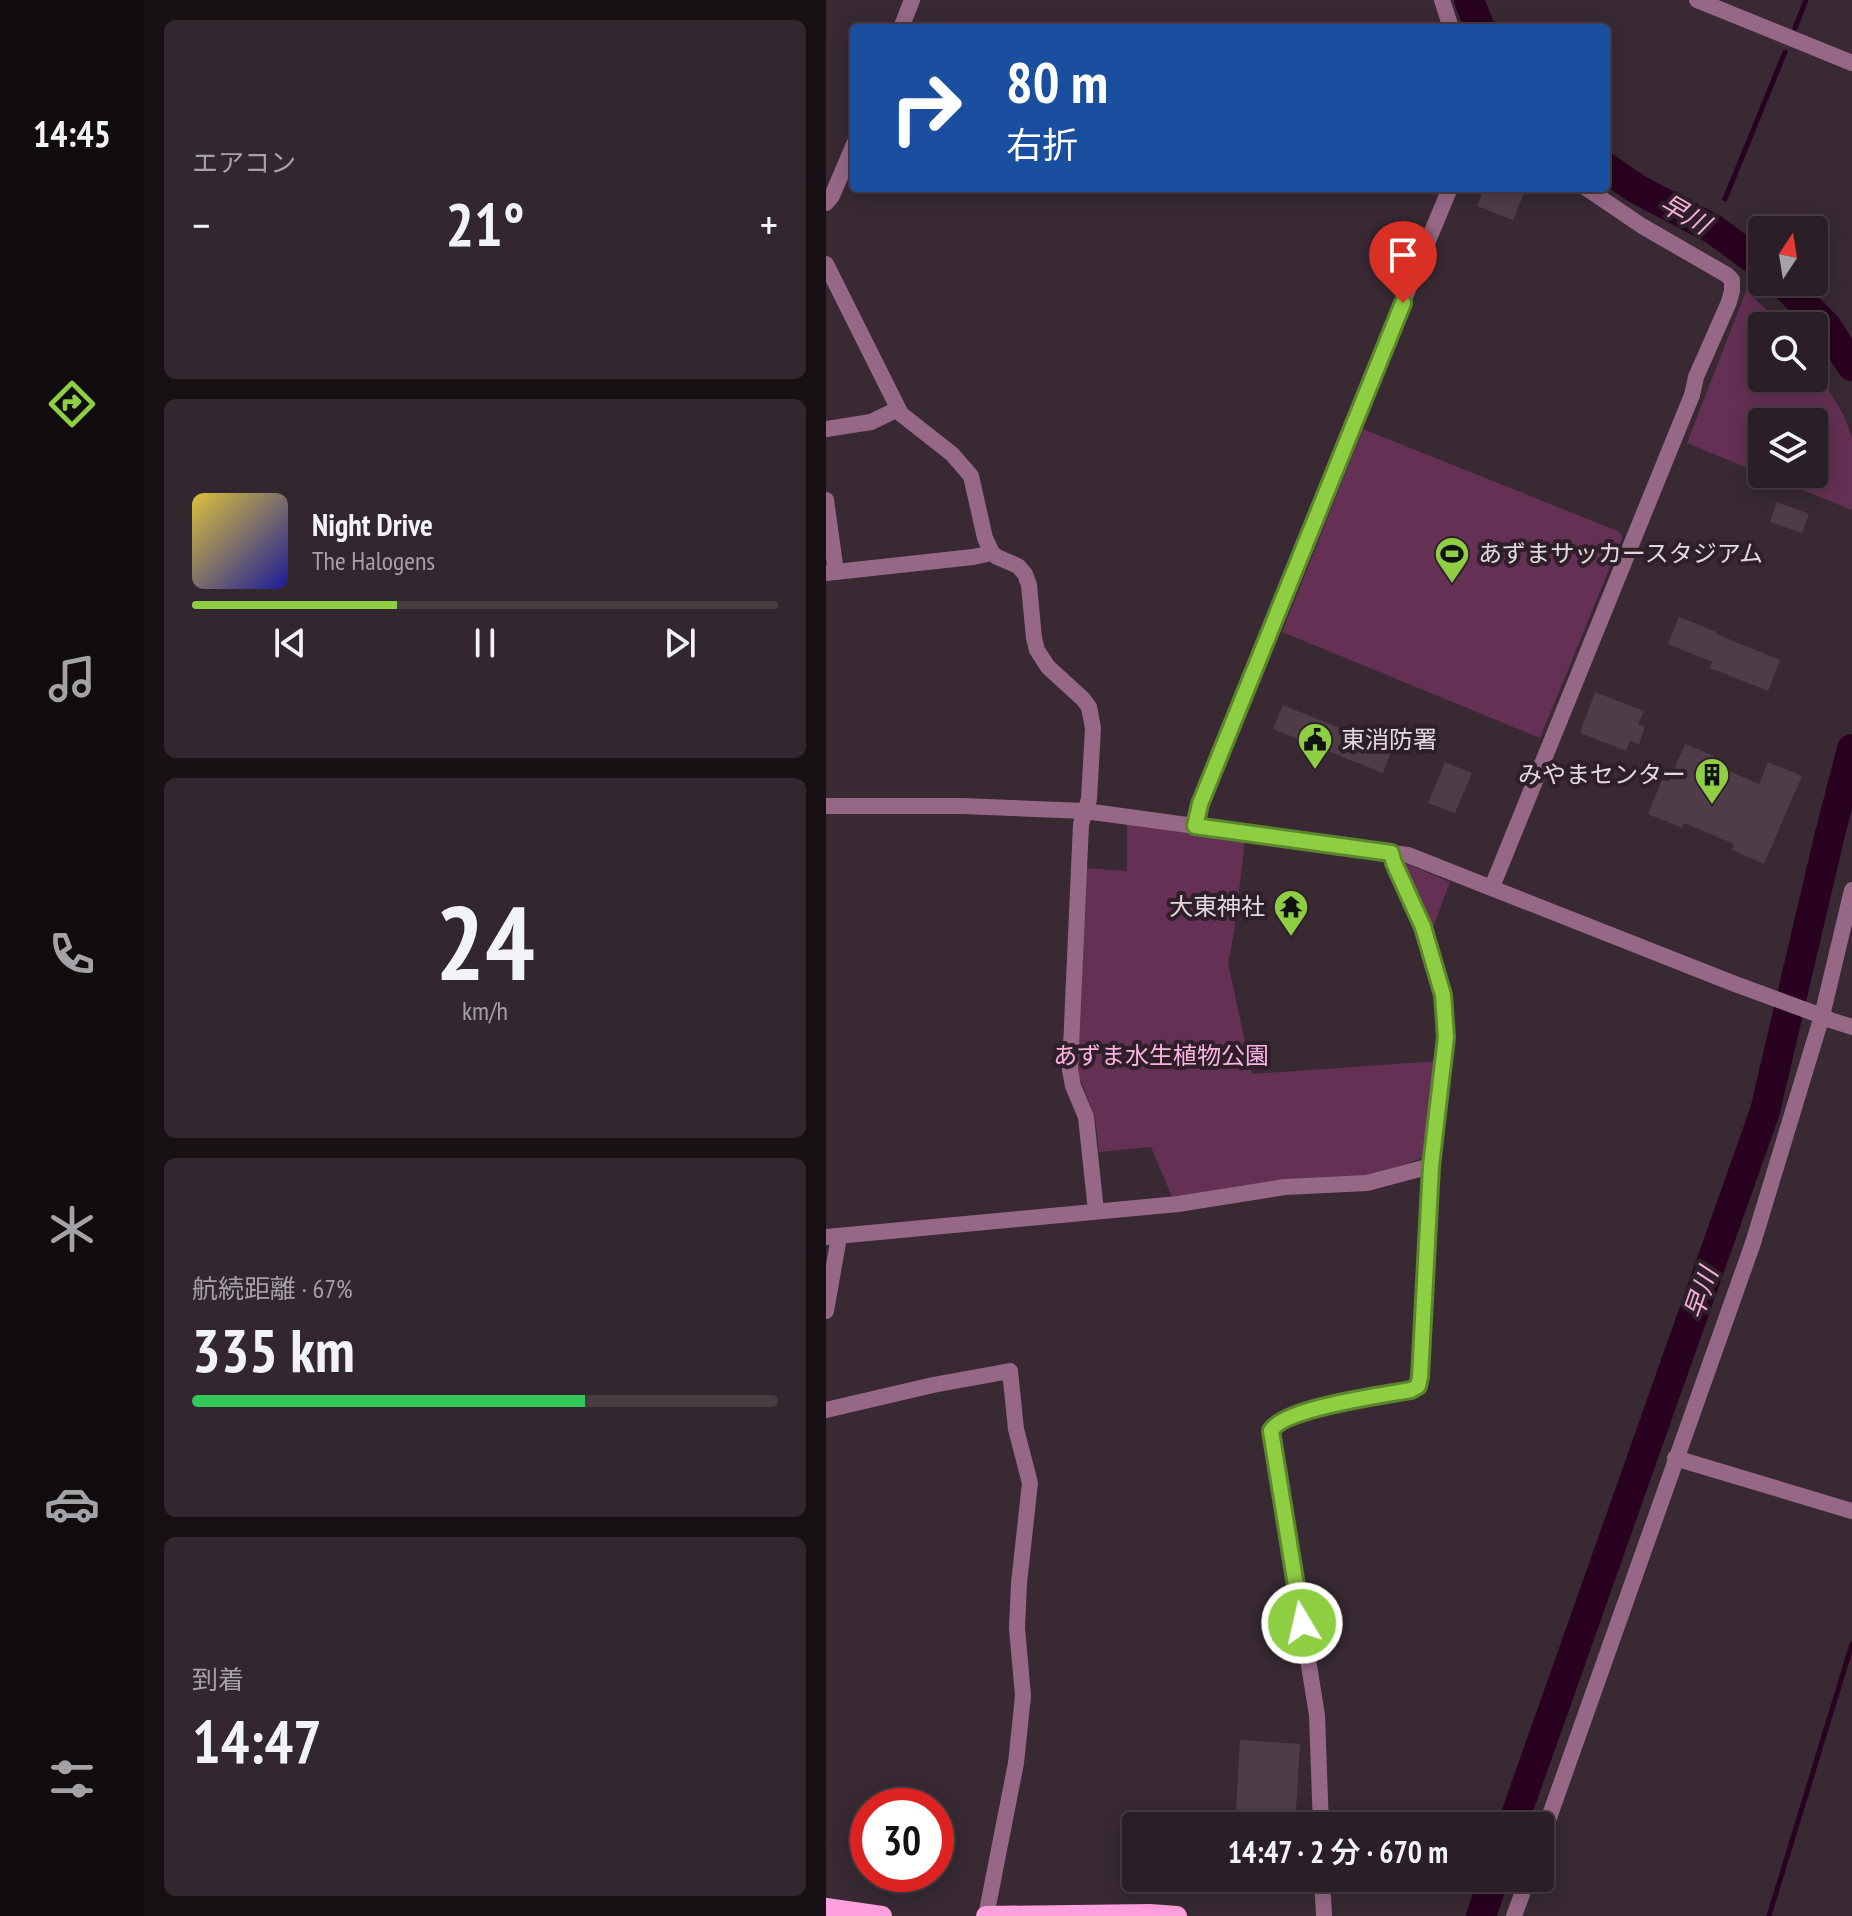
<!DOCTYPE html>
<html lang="ja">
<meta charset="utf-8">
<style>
body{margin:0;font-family:"PT Sans Narrow","Noto Sans JP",sans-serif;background:#32272e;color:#f1f3f6;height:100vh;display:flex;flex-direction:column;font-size:30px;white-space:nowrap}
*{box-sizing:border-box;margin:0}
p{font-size:26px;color:#a5a2a7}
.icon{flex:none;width:44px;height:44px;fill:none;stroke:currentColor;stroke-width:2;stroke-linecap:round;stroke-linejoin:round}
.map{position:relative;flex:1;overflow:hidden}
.sheet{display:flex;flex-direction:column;gap:20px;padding:20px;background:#171115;width:682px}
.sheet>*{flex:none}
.hud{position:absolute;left:24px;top:24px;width:760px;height:168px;border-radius:8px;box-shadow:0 4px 20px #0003,0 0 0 2px #463d43;background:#1a4fa0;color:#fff;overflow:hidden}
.needle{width:52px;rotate:12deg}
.tools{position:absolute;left:922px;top:216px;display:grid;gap:16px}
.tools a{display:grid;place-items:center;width:80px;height:80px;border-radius:8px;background:#2a1f26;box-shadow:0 4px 20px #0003,0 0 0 2px #463d43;font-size:40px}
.speed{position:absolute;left:24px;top:1788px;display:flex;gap:16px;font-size:40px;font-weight:700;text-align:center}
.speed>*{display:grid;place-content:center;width:104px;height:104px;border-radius:50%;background:#2a1f26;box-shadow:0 4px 20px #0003,0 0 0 2px #463d43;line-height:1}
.speed .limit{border:12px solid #d22;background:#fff;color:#111}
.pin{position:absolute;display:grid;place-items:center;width:68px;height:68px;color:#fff;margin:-82px -34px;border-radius:50% 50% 50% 0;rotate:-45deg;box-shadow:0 0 8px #0007}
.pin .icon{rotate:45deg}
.me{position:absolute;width:88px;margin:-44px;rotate:351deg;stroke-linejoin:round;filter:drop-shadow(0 0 6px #0008)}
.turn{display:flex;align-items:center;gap:28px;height:168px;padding:0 24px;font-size:36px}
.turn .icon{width:104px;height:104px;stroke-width:2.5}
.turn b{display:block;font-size:56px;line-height:68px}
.big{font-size:60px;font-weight:600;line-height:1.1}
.sheet .card{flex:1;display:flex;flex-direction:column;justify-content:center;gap:12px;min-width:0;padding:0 28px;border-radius:12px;background:#32272e}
.sheet .dial{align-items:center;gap:0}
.dial b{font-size:104px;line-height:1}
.song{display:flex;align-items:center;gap:24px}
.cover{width:96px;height:96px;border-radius:12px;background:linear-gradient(135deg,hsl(50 70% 55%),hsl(240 70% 35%))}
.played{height:8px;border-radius:4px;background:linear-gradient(90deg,#8ece43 35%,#463d43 35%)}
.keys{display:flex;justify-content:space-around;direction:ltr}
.heat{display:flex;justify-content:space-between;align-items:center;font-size:44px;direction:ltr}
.charge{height:12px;border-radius:6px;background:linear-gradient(90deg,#34c759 67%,#463d43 0)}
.trip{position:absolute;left:296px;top:1812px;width:432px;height:80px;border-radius:8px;background:#2a1f26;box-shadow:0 4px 20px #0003,0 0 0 2px #463d43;font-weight:600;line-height:80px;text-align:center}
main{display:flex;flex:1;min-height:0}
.menu{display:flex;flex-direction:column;width:144px;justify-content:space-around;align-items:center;background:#110c0f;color:#a5a2a7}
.menu .icon{width:56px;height:56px}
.menu .on{color:#8ece43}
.menu b{font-size:36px;color:#f1f3f6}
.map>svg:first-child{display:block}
</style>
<main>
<nav class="menu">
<b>14:45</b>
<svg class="icon on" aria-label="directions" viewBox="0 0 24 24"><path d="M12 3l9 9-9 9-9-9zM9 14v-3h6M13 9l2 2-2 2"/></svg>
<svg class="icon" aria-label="music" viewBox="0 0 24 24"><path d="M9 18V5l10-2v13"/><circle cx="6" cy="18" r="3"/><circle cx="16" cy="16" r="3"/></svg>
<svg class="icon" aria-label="phone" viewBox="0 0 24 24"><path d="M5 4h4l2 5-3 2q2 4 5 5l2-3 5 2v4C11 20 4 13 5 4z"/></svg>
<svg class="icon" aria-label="climate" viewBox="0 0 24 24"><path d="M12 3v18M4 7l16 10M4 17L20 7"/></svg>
<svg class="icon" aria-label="car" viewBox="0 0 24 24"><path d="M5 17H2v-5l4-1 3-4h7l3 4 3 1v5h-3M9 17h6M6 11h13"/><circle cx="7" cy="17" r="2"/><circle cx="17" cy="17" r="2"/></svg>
<svg class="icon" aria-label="filters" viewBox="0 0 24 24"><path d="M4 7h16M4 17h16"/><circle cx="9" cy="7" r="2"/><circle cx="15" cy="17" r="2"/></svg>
</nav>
<section class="sheet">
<div class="card"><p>エアコン</p>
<div class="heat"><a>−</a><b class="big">21°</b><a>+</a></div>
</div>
<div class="card">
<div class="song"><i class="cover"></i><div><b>Night Drive</b><p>The Halogens</p></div></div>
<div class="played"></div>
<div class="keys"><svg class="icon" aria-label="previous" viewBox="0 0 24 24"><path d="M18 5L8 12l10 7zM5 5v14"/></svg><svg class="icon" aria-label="pause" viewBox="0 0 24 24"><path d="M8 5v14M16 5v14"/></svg><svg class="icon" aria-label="next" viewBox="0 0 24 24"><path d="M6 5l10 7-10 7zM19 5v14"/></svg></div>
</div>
<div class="card dial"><b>24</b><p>km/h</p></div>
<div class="card"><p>航続距離 · 67%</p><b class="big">335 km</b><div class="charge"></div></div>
<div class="card"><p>到着</p><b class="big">14:47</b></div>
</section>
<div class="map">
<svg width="1026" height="1916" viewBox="0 0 1026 1916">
<rect width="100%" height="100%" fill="#382933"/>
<g fill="#643053">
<path d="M 920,291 L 924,294 L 957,326 L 936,326 L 936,378 L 988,378 L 988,365 L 1018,416 L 1026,438 L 1026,510 L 937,474 L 988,474 L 988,422 L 936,422 L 936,474 L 861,443 Z"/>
<path d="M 537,429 L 794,532 L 796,538 L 714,738 L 456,632 Z"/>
<path d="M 301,825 L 419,840 L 408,933 L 402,963 L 426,1074 L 612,1061 L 597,1158 L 537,1178 L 466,1179 L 346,1197 L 325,1147 L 273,1152 L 269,1118 L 250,1068 L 259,868 L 301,871 Z"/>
<path d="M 581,864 L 624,882 L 606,930 L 576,867 Z"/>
</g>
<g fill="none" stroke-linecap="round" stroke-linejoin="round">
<g stroke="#29021f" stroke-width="5">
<path d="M 969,28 L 980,0"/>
<path d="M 899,199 L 959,52"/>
<path d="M 887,229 L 890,218"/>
<path d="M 943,1916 L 1026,1644"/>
</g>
<g stroke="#29021f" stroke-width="30">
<path d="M 643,0 L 654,28"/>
<path d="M 780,168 L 811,189 L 887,229 L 936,265"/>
<path d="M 956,282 L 1000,326 L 1026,366"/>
<path d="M 686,1826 L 939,1111 L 1003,838 L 1026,749"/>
<path d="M 655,1916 L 668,1878"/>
</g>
</g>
<g fill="#4e3d48">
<path d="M 658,188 L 700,188 L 687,220 L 651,206 Z"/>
<path d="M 951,502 L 983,514 L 976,533 L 944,522 Z"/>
<path d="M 853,617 L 891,632 L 890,634 L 954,660 L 942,691 L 884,668 L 886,662 L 842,644 Z"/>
<path d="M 769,692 L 818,711 L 812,724 L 819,727 L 813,744 L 804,741 L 800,751 L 754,733 Z"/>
<path d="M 457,705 L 566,749 L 557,773 L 447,729 Z"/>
<path d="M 859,744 L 888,756 L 884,763 L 933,784 L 942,762 L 976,776 L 938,864 L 906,850 L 908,844 L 858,823 L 856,828 L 822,814 L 836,780 L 843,781 Z"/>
<path d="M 619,762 L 646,773 L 629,813 L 602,803 Z"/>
<path d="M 414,1740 L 474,1744 L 469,1826 L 409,1826 Z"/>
</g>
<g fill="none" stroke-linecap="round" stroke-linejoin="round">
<g stroke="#966886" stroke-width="16">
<path d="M 616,0 L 625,28"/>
<path d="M 871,0 L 1026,63"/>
<path d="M 75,28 L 86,0"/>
<path d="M 760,188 L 816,226 L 901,275 L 906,280 L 906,291 L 903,302 L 870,377 L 866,395"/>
<path d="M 0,203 L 6,196 L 28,144"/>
<path d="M 0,264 L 75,414 L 126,454 L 145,476 L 159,538 L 166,553 L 171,557 L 192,566 L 199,574 L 203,585 L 208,638 L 211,650 L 222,667 L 257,699 L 263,707 L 267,728 L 263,799 L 255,824 L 244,1070 L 247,1086 L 260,1117 L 270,1211"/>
<path d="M 0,429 L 45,422 L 72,409"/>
<path d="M 0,500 L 10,572"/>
<path d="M 0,573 L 147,557 L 166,553"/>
<path d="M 0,806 L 137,806"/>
<path d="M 996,1016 L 1004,1020 L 1026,1027"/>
<path d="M 0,1237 L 352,1204 L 459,1187 L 541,1183 L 605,1166"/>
<path d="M 0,1311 L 13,1237"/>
<path d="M 0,1410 L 107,1385 L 184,1371 L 190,1429 L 204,1483 L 193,1583 L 191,1628 L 197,1696 L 190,1763 L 160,1916"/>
<path d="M 849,1458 L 1026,1511"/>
<path d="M 495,1826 L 491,1715 L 445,1431 C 458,1408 557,1395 585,1390 L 592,1386 L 594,1377 L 605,1166 L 620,1037 L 617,995 L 597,927 L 568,863 L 565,853"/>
<path d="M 496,1878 L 498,1916"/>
</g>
<g stroke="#966886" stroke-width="16">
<path d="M 137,806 L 259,811 L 582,855 L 909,984 L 996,1016"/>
<path d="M 369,826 L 374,804 L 529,417 L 624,188"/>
<path d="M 666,887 L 866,395"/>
<path d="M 714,1843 L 927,1243 L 996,1016 L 1026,890"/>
<path d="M 688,1916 L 702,1878"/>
</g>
<g stroke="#fea0de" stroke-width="20">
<path d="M 0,1908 L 56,1916"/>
<path d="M 160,1916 L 324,1914 L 351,1916"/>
</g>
</g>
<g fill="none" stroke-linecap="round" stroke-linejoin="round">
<defs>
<path id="route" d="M 476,1623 L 445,1431 C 457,1408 558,1395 585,1390 L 592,1386 L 594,1377 L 605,1166 L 620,1037 L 617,995 L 597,927 L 568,863 L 565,853 L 369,826 L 374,804 L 577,303"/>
</defs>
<use href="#route" stroke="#5c862c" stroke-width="20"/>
<use href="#route" stroke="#8ece43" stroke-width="14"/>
</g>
<defs>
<symbol id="stadium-pin" viewBox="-11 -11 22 30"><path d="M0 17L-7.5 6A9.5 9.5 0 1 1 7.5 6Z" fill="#8ece43" stroke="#2e1f29"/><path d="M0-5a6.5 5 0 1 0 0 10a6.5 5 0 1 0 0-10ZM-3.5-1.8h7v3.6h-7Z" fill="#111"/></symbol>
<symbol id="civic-pin" viewBox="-11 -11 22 30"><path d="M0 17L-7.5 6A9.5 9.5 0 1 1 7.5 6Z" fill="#8ece43" stroke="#2e1f29"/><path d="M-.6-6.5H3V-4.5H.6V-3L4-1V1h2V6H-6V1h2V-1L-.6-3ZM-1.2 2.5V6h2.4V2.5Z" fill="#111"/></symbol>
<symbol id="building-pin" viewBox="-11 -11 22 30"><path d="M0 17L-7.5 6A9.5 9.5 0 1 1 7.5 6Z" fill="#8ece43" stroke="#2e1f29"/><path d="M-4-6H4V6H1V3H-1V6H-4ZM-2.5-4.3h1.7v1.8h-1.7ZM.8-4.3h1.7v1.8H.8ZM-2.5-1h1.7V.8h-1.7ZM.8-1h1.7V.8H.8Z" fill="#111"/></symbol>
<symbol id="temple-pin" viewBox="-11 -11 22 30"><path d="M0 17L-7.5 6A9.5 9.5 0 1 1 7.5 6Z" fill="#8ece43" stroke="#2e1f29"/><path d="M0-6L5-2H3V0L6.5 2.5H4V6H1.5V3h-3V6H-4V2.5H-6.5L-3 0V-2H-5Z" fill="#111"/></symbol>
</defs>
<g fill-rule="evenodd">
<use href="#stadium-pin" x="606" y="534" width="40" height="54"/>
<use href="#civic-pin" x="469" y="720" width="40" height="54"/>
<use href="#building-pin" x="866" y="755" width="40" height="54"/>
<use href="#temple-pin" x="445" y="887" width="40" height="54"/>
</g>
<g text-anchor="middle" stroke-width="8" stroke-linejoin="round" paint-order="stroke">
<g font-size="24" fill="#e2d8de" stroke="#2e1f29" text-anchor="start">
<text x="652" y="562">あずまサッカースタジアム</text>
<text x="515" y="748">東消防署</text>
<text x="860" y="783" text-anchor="end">みやまセンター</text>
<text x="439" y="915" text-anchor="end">大東神社</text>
</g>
<g font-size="24" fill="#fbb3e1" stroke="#2e1f29">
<text x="335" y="1064">あずま水生植物公園</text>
</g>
<g font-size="26" font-style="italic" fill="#f6aedc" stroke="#2e1f29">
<text transform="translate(859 214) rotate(30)" y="9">早川</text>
<text transform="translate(875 1293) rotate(-71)" y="9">早川</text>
</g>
</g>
</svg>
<div class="tools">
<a><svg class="needle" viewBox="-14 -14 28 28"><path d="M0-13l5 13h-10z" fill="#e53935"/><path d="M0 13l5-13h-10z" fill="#a5a2a7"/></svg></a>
<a><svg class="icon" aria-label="search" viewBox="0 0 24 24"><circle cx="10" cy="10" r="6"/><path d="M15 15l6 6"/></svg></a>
<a><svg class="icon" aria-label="layers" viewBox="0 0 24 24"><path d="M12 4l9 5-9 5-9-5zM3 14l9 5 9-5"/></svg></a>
</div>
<div class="speed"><div class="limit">30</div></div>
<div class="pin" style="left:577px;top:303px;background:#d93025"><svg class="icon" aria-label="arrive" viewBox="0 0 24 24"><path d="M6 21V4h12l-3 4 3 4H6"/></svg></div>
<svg class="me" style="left:476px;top:1623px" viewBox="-20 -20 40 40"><circle r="17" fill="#8ece43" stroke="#fff" stroke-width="3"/><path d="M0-11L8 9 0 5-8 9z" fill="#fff"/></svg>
<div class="trip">14:47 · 2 分 · 670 m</div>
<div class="hud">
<div class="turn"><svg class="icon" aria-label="right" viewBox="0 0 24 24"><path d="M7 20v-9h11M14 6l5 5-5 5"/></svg><div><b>80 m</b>右折</div></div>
</div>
</div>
</main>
